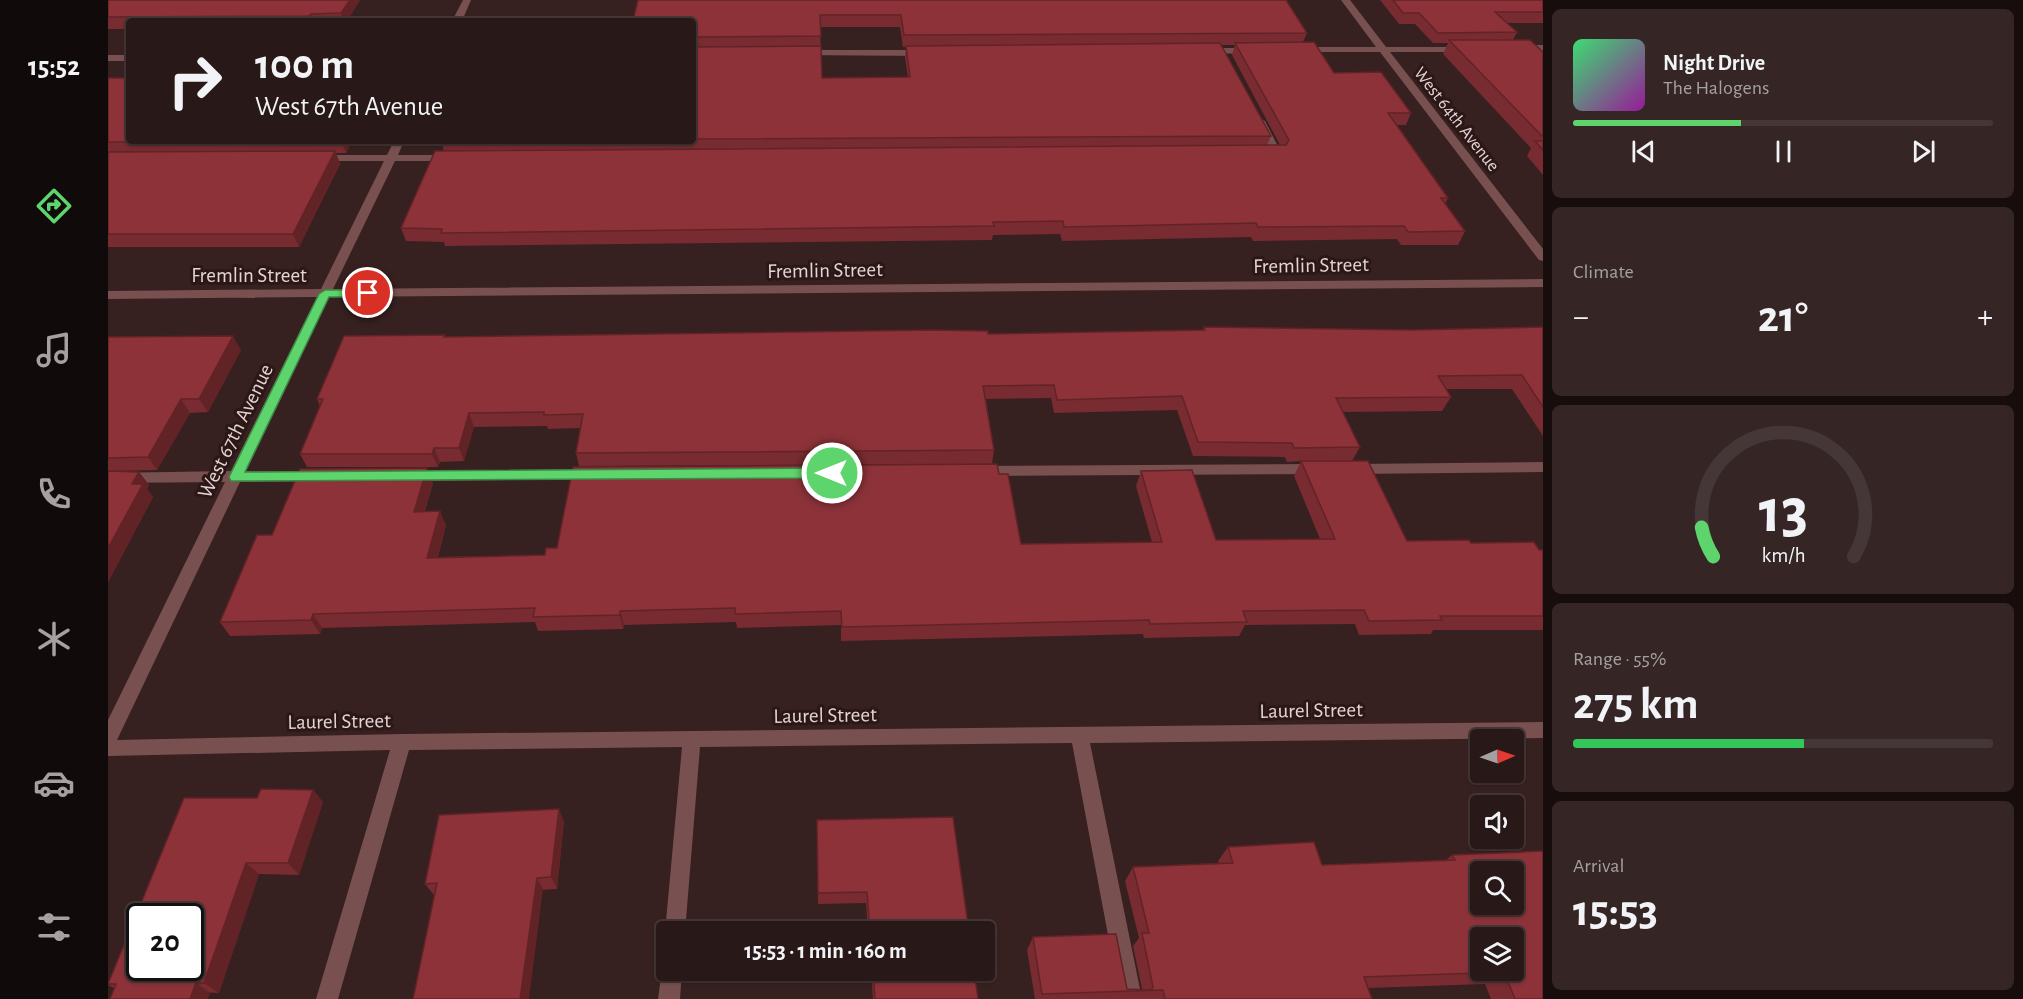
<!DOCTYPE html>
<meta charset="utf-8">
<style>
body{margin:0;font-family:"Alegreya Sans",sans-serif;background:#352525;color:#f1f3f6;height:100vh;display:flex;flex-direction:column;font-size:22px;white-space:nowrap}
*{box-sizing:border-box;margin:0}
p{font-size:20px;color:#a5a0a2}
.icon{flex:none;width:33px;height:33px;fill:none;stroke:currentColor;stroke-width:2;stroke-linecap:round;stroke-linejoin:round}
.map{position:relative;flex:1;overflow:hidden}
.drawer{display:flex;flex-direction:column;gap:9px;padding:9px;background:#170d0d;width:480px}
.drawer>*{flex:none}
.guide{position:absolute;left:18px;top:18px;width:570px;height:126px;border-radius:6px;box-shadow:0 2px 4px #0004,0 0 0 2px #453737;background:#291818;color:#f1f3f6;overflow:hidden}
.needle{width:39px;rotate:88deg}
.buttons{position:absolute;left:1362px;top:729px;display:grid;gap:12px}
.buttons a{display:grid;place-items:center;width:54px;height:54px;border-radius:6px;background:#291818;box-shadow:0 2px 4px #0004,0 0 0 2px #453737;font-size:30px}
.speed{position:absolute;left:18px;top:903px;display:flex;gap:12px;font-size:30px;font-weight:700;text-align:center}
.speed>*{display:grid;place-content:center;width:78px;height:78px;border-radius:50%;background:#291818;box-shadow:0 2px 4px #0004,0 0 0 2px #453737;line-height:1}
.speed .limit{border:3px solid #111;border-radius:9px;background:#fff;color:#111}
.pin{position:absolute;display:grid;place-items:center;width:51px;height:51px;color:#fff;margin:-26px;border:3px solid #fff;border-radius:50%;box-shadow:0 2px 6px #0007}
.me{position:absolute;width:66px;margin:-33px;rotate:270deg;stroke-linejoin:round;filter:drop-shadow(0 0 4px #0008)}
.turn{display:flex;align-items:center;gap:21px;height:126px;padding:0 30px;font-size:27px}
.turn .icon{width:78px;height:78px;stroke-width:2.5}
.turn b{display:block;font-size:42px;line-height:51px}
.big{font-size:45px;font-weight:600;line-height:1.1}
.drawer .card{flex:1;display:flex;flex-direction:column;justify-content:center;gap:9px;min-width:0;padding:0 21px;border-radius:9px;background:#352525}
.drawer .dial{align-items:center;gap:0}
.dial svg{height:156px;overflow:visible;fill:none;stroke:#453737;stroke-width:7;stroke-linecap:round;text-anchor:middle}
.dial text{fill:#f1f3f6;stroke:none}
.song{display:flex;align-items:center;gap:18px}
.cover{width:72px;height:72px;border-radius:9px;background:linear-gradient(135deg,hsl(140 70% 55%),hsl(300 70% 35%))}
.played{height:6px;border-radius:3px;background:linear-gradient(90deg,#5dd56c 40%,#453737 40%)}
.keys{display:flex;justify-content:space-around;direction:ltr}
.heat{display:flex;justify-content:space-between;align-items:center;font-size:33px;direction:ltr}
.charge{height:9px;border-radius:4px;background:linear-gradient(90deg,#34c759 55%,#453737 0)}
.trip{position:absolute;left:548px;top:921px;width:339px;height:60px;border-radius:6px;background:#291818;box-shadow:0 2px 4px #0004,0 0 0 2px #453737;font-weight:600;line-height:60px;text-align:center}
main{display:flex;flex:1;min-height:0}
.tabs{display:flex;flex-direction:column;width:108px;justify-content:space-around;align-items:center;background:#100a0a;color:#a5a0a2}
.tabs .icon{width:42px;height:42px}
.tabs .active{color:#5dd56c}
.tabs b{font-size:27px;color:#f1f3f6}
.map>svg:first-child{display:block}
</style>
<main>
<nav class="tabs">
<b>15:52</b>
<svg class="icon active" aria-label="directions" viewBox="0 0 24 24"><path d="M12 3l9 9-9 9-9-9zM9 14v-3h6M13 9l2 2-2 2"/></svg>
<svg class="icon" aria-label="music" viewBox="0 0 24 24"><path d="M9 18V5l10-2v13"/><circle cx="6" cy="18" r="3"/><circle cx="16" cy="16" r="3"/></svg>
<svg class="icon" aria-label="phone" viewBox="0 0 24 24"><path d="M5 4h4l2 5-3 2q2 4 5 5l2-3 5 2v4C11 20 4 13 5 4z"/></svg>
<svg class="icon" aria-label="climate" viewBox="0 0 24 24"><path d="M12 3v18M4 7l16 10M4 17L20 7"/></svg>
<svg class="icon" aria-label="car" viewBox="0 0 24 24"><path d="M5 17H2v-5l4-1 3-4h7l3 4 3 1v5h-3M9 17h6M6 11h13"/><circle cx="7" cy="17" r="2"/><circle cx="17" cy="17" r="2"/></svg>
<svg class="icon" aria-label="filters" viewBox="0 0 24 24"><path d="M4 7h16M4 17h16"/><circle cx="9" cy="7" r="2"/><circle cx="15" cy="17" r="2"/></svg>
</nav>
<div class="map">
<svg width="1435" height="999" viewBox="0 0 1435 999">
<rect width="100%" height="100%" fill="#372020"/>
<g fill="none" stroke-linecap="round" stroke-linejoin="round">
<g fill="#795050" fill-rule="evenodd">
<path d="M 355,0 L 363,0 L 354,21 L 344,21 Z"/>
<path d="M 1233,0 L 1242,0 L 1278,47 L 1359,47 L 1359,51 L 1356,52 L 1282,52 L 1435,249 L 1435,261 L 1431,260 L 1272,52 L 1188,52 L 1188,48 L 1191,47 L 1268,47 Z"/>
<path d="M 1410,45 L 1435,45 L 1435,51 L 1407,50 L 1407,46 Z"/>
<path d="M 1098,48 L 1146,48 L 1151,51 L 1146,54 L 1095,53 L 1093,51 Z"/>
<path d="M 693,50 L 816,50 L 821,53 L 816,56 L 690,55 L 690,51 Z"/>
<rect x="0" y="55" width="21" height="6"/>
<path d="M 1152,118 L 1157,121 L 1174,154 L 1173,156 L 1158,157 L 1153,154 L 1162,151 L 1147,121 Z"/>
<path d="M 286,141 L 296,141 L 290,155 L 345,155 L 350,158 L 345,161 L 287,161 L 225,289 L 1435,279 L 1435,287 L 221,297 L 138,471 L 207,471 L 212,472 L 214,476 L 212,480 L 207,481 L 132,482 L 9,740 L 294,734 L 1435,722 L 1435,738 L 982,743 L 1034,999 L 1012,999 L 964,743 L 592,747 L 577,932 L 558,932 L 558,935 L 557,932 L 574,747 L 301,750 L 230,999 L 208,999 L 282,750 L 0,756 L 0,720 L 117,482 L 0,483 L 0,473 L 123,471 L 209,297 L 0,299 L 0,291 L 213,289 L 276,161 L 210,161 L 205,158 L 210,155 L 279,155 Z"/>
<path d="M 1435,462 L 1435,472 L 1245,474 L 1238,469 L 1245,464 Z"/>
<path d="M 1209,464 L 1216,469 L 1209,474 L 870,476 L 863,471 L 870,466 Z"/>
<path d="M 483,469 L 488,470 L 490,474 L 488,478 L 483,479 L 303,481 L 298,480 L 296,476 L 298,472 L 303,471 Z"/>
<path d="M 558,962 L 558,970 L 574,970 L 572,999 L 550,999 L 554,970 Z"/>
</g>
</g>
<g fill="#782b30" fill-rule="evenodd">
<path d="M 0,0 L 252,0 L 239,21 L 21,21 L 21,29 L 0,29 Z"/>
<path d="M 530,0 L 1199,33 L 1195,42 L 1226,73 L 1303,113 L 1298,125 L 1289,125 L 1340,198 L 1337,204 L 1357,231 L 1350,245 L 1293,245 L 1289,239 L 1145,241 L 1143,237 L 954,241 L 952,234 L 885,235 L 884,240 L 337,246 L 336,242 L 298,241 L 293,228 L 336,151 L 333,141 L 585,141 L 585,21 ZM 712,27 L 792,27 L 795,47 L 798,47 L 797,58 L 800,77 L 714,78 ZM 1113,45 L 1127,45 L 1124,55 L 1172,145 L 1159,145 L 1163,136 Z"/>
<path d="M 1272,0 L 1435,0 L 1435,23 L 1398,23 L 1409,32 L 1405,40 L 1435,52 L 1435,175 L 1419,156 L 1423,148 L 1335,54 L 1340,43 L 1325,43 L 1307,24 L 1291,24 Z"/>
<path d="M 0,78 L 21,141 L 244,141 L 238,153 L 228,153 L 232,164 L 191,247 L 0,247 Z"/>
<path d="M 1096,327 L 1303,330 L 1435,327 L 1435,436 L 1404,389 L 1338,389 L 1343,397 L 1334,411 L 1235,412 L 1252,447 L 1244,461 L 1299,541 L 1363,543 L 1435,550 L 1435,630 L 1325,630 L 1323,634 L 1251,635 L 1247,624 L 1137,625 L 1131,636 L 1036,638 L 1035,634 L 733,641 L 733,625 L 629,628 L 628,622 L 516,625 L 515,629 L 430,631 L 427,622 L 214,628 L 212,634 L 122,636 L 112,622 L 164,535 L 325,483 L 317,511 L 338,525 L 330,557 L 437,555 L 449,548 L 891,474 L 913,544 L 1044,542 L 1028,486 L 1033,471 L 1108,540 L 1212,539 L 1186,476 L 1193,461 L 1179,462 L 1177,457 L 1085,456 L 1069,410 L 946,413 L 943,398 L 878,399 L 886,450 L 884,464 L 471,466 L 468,453 L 472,428 L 440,429 L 439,426 L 366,427 L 356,461 L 332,462 L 330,467 L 199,467 L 192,454 L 212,406 L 209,399 L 338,337 L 880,334 L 1095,330 Z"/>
<path d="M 0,337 L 133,350 L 100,412 L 82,413 L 49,470 L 6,471 L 31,472 L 41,485 L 39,489 L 45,497 L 0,582 Z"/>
<path d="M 205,790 L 215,802 L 191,875 L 151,874 L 111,993 L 6,988 L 0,985 Z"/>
<path d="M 709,820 L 861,932 L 760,932 L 758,903 L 710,904 Z"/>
<path d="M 456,821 L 449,889 L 326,895 L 317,884 Z"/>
<path d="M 1120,847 L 1214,865 L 1337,861 L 1344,855 L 1435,999 L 1383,999 L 1377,984 L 1260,988 L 1264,999 L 927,999 L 919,950 L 925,937 L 1019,989 L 1034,989 L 1025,946 L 1031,938 L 1017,881 L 1025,867 L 1111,863 L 1110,861 Z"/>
<path d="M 763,970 L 866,970 L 870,999 L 765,999 Z"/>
</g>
<g fill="#622327">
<path d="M 242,0 L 252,0 L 239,21 L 235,21 L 233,13 Z"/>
<path d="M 203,14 L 206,21 L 203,21 L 201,16 Z"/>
<path d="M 233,141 L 244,141 L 238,153 Z"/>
<path d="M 227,151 L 232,164 L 191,247 L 185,234 Z"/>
<path d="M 125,336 L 133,350 L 100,412 L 91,399 Z"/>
<path d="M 73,399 L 82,413 L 49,470 L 40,457 Z"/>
<path d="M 361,413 L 366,427 L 356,461 L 351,448 Z"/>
<path d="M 326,448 L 332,462 L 330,467 L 324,454 Z"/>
<path d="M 319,468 L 325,483 L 312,526 L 306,512 Z"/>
<path d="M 31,472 L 41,485 L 39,489 L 45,497 L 0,582 L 0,548 L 24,484 Z"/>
<path d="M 332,511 L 338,525 L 326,572 L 319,558 Z"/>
<path d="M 512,611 L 516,625 L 515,629 L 512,615 Z"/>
<path d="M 205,614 L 214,628 L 212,634 L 203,620 Z"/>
<path d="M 205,790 L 215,802 L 191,875 L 180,863 Z"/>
<path d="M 451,809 L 456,821 L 449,889 L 443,877 Z"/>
<path d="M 138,863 L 151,874 L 111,993 L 96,983 Z"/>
<path d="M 429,878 L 435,889 L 421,999 L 412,999 Z"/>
<path d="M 88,983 L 102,993 L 100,999 L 82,999 Z"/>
</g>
<g fill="#8c3238" stroke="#622327" stroke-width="1.5" fill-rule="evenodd">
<path d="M 0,0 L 242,0 L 233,13 L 203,14 L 201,16 L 0,17 Z"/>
<path d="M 530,0 L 1178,0 L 1199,33 L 796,35 L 793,15 L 712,15 L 713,36 L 585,37 L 585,21 L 525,21 Z"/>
<path d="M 1285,0 L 1435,0 L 1435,12 L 1387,12 L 1409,32 L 1330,33 L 1311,13 L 1295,13 Z"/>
<path d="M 1341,40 L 1422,40 L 1435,52 L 1435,137 Z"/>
<path d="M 1206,42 L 1226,73 L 1273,72 L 1303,113 L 1280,113 L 1340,198 L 1333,198 L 1357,231 L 1300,232 L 1296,226 L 1150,227 L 1148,223 L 956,227 L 955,221 L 885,222 L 886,226 L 333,233 L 334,229 L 293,228 L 327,151 L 1178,145 L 1181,140 L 1127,43 Z"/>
<path d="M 1112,43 L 1163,136 L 585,139 L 585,47 L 713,46 L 714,78 L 802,77 L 798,46 Z"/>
<path d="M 0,78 L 21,78 L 21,141 L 142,141 L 0,142 Z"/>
<path d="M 1427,141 L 1435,141 L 1435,150 Z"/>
<path d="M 227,151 L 185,234 L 0,234 L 0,152 Z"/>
<path d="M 1096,327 L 1303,330 L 1435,327 L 1435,407 L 1414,375 L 1330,376 L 1343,397 L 1228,398 L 1252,447 L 1186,448 L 1184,443 L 1090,442 L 1074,396 L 949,400 L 946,385 L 875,386 L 886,450 L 468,453 L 475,414 L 436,415 L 436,412 L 361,413 L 351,448 L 326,448 L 324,454 L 192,454 L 215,399 L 209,399 L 236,336 L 337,335 L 336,337 L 824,330 L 880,331 L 880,334 L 1097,330 Z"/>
<path d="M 125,336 L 91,399 L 73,399 L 40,457 L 0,458 L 0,337 Z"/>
<path d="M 1193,461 L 1260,461 L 1299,541 L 1361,540 L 1363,543 L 1426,542 L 1431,550 L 1435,550 L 1435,616 L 1332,616 L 1334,620 L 1261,621 L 1256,610 L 1135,611 L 1139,622 L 1042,624 L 1041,620 L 734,627 L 733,611 L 627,614 L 627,608 L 512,611 L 512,615 L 425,617 L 427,608 L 205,614 L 203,620 L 112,622 L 149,535 L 164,535 L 192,469 L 319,468 L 306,512 L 332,511 L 319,558 L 437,555 L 438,548 L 449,548 L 465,467 L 889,464 L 891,474 L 900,474 L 913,544 L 1054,542 L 1033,471 L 1084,470 L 1108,540 L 1227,539 Z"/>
<path d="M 0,471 L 31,472 L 24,484 L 35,484 L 0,548 Z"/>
<path d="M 153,789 L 205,790 L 180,863 L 138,863 L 96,983 L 88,983 L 82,999 L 2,999 L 8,984 L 0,984 L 76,798 L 149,798 ZM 32,916 L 82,916 L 82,968 L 32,968 Z"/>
<path d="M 451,809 L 443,877 L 429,878 L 412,999 L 305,999 L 329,883 L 317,884 L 331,815 Z"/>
<path d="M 845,817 L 861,932 L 762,932 L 759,892 L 710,893 L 709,820 Z"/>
<path d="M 1206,842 L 1214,865 L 1347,860 L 1344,855 L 1435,851 L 1435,999 L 1407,999 L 1396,972 L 1256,977 L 1264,999 L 1057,999 L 1055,990 L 934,994 L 925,937 L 1008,934 L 1019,989 L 1043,990 L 1045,987 L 1034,933 L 1041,933 L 1025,867 L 1125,863 L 1120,847 ZM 1372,872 L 1406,872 L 1406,904 L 1372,904 ZM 1372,938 L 1406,938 L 1406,970 L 1372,970 Z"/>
<path d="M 765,970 L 866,970 L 870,999 L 767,999 Z"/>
</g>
<path fill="#5dd56c" stroke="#3c8a46" stroke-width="1.5" d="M 217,290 L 260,290 L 266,293 L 260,297 L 221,297 L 137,472 L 724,468 L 731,473 L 724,478 L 123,481 L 121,477 L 211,294 Z"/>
<g text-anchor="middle" stroke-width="6" stroke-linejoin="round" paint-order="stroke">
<g font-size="18" fill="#e4d4d4" stroke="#2c1717">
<text transform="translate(1349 119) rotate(52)" y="6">West 64th Avenue</text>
</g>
<g font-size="21" fill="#e4d4d4" stroke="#2c1717">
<text transform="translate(1203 265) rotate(-1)" y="7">Fremlin Street</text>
<text transform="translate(717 270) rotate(-1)" y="7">Fremlin Street</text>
<text x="141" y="282">Fremlin Street</text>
<text transform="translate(127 431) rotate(-64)" y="7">West 67th Avenue</text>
<text transform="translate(1203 710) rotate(-1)" y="7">Laurel Street</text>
<text transform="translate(717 715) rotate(-1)" y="7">Laurel Street</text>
<text transform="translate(231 721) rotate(-1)" y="7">Laurel Street</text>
</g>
</g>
</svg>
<div class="buttons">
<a><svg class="needle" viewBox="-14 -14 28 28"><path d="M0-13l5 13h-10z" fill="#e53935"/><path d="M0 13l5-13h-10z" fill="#a5a0a2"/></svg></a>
<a><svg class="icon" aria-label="sound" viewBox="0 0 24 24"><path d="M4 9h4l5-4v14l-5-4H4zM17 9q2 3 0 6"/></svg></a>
<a><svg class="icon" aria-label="search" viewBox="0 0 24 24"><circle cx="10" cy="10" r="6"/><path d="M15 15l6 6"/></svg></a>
<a><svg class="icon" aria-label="layers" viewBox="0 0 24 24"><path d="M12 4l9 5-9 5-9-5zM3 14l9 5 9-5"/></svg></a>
</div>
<div class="speed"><div class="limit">20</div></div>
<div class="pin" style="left:260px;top:293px;background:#d93025"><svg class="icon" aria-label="arrive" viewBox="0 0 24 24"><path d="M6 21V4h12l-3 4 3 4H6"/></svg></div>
<svg class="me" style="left:724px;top:473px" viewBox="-20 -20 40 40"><circle r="17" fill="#5dd56c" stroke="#fff" stroke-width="3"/><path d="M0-11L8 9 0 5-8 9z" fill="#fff"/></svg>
<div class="trip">15:53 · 1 min · 160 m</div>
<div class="guide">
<div class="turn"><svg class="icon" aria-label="right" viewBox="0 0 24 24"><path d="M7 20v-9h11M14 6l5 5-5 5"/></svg><div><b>100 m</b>West 67th Avenue</div></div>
</div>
</div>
<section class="drawer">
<div class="card">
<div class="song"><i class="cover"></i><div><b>Night Drive</b><p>The Halogens</p></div></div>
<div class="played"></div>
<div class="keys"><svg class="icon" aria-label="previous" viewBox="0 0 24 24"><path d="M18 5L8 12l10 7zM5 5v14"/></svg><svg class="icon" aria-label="pause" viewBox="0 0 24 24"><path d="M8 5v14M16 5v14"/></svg><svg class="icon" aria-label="next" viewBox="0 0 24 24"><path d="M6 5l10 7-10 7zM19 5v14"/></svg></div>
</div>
<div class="card"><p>Climate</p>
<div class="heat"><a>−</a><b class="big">21°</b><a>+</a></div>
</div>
<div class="card dial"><svg viewBox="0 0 100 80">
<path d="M14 69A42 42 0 1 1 86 69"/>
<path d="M14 69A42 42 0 0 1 8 54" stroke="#5dd56c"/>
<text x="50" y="56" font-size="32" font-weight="700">13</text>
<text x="50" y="72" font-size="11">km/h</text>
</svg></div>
<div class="card"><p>Range · 55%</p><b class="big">275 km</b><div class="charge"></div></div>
<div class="card"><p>Arrival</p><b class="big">15:53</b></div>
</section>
</main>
